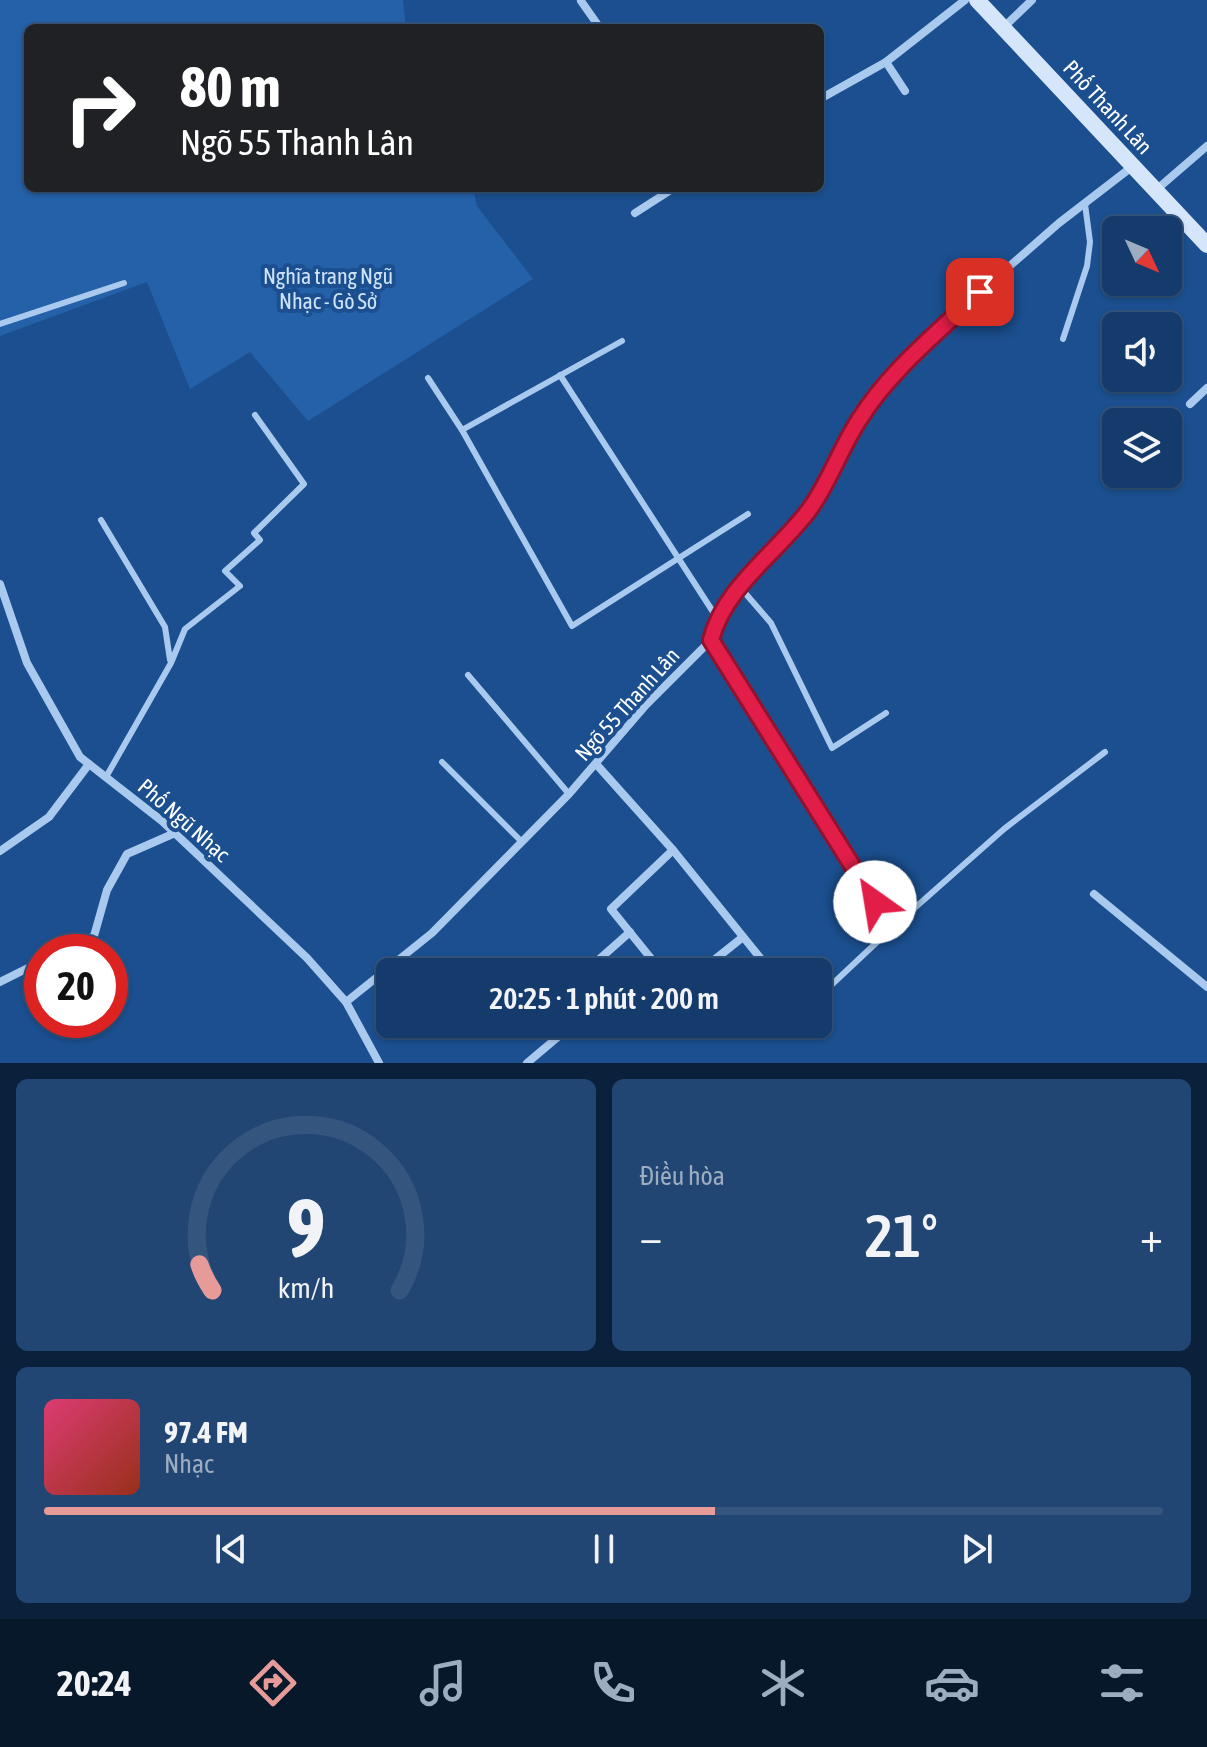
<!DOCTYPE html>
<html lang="vi">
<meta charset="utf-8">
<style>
body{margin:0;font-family:"Asap Condensed",sans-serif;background:#214673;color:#f1f3f6;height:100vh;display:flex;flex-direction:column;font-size:30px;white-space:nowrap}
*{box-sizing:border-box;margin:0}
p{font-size:26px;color:#9dadc1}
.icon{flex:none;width:44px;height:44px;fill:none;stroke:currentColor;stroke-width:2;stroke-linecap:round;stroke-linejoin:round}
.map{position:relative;height:1063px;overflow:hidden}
.drawer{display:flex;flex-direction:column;gap:16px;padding:16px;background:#0b203b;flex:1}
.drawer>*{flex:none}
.hud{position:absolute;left:24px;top:24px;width:800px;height:168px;border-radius:12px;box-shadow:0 2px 6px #0004,0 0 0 2px #33557e;background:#202124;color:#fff;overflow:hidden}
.needle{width:52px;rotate:134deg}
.tools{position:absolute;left:1102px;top:216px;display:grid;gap:16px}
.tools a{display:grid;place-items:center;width:80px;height:80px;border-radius:12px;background:#143b6b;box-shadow:0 2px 6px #0004,0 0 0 2px #33557e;font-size:40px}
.speed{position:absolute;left:24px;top:934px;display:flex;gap:16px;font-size:40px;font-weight:700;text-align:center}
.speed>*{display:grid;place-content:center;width:104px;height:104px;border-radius:50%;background:#143b6b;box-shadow:0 2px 6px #0004,0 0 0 2px #33557e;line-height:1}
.speed .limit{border:12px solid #d22;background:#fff;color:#111}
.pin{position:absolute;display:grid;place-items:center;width:68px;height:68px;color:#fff;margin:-34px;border-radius:16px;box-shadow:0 4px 12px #0006}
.me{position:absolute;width:88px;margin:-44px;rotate:328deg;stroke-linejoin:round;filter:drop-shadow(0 0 6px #0008)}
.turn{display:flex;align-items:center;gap:28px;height:168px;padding:0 24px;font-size:36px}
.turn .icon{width:104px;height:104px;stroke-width:2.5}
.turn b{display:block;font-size:56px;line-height:68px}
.big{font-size:60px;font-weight:600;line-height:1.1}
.drawer .card{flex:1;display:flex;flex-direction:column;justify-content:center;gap:12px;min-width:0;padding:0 28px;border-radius:12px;background:#214673}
.drawer .dial{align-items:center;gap:0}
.dial svg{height:208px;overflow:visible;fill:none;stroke:#33557e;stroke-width:7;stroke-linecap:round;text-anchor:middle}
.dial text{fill:#f1f3f6;stroke:none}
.song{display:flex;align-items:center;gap:24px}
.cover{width:96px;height:96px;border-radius:12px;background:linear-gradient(135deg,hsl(340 70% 55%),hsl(10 70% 35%))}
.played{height:8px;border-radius:4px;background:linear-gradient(90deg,#e69b98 60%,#33557e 60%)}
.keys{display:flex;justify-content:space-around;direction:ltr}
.heat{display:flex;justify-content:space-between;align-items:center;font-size:44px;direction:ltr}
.drawer .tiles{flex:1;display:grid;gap:16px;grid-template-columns:1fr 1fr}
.card:last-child{grid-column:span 2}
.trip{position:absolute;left:376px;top:958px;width:456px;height:80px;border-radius:12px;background:#143b6b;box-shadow:0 2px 6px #0004,0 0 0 2px #33557e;font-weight:600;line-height:80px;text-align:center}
.tab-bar{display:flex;height:128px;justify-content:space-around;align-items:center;background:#08182b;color:#9dadc1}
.tab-bar .icon{width:56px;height:56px}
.tab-bar .current{color:#e69b98}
.tab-bar b{font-size:36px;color:#f1f3f6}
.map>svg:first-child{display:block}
</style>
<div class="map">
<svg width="1207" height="1063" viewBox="0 0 1207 1063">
<rect width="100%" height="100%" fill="#1b4f8f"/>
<path fill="#2461a8" d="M 0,0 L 403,0 L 406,28 L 28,28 L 28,188 L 473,188 L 477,206 L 533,279 L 308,421 L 250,352 L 190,389 L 147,282 L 0,336 Z"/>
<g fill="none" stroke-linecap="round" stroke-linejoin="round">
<g stroke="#a9c9ee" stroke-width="6">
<path d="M 0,324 L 124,283"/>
<path d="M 1063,339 L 1087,266 L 1090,242 L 1085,204"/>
<path d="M 560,375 L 717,618"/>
<path d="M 428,378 L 462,430 L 622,341"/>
<path d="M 462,430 L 572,626 L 748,514"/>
<path d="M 101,520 L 165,627 L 170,660"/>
<path d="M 739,586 L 771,623 L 832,748 L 886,713"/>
<path d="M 711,640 L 892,928 L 826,990"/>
<path d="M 468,675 L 569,794"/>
<path d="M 442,762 L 522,842"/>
<path d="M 106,777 L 171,663 L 185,629 L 240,586 L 225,571 L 260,540 L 254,533 L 304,484 L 255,415"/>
<path d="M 892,928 L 1004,829 L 1105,752"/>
</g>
<g stroke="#a9c9ee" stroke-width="8">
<path d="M 581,1 L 600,28"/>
<path d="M 1004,27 L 1032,0"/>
<path d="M 905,91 L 886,62 L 965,0"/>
<path d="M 820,99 L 886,62"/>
<path d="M 1156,190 L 1207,146"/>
<path d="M 635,213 L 674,188"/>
<path d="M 1190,404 L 1207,388"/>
<path d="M 0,584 L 27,663 L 80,757 L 162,821 L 307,958 L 346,1002 L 379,1063"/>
<path d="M 597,765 L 673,850 L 770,970"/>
<path d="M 0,851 L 49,817 L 89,764"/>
<path d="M 1094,894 L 1207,987"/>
<path d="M 61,952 L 94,936 L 107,890 L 127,854 L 175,833"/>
<path d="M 587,970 L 630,932"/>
<path d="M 662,972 L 611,909 L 673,850"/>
<path d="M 699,972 L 743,937"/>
<path d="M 0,982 L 42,961"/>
<path d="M 346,1002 L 432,933 L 569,794 L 646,705 L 711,640 L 717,618 L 739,586 L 811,508 L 858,420 L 881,388 L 980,292 L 1059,223 L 1133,166"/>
<path d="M 527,1063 L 565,1031"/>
</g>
<path stroke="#d6e6fa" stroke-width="16" d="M 977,0 L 1207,245"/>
</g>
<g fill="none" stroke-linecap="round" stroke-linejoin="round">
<defs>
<path id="route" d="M 875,902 L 711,640 C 725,586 776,554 809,510 C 829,483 840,449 859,420 C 890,370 939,332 980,292"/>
</defs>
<use href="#route" stroke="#92132f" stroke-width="20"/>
<use href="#route" stroke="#e11d48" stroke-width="14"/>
</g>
<g text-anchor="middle" stroke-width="8" stroke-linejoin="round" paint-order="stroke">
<g font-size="22" fill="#fff" stroke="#1b4f8f">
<text transform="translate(1108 107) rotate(47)" y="8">Phố Thanh Lân</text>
<text transform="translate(627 704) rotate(-48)" y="8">Ngõ 55 Thanh Lân</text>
<text transform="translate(184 820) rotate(41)" y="8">Phố Ngũ Nhạc</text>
</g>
<g font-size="22" fill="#cfe3fa" stroke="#1b4f8f">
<text x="328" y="284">Nghĩa trang Ngũ<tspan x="328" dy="25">Nhạc - Gò Sở</tspan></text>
</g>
</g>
</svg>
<div class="tools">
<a><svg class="needle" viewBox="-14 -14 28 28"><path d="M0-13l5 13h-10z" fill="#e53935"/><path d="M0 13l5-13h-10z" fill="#9dadc1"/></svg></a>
<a><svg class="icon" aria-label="sound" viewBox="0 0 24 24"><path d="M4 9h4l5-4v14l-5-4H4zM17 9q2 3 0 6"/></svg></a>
<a><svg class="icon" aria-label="layers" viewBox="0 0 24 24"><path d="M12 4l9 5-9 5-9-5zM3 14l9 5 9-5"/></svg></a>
</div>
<div class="speed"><div class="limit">20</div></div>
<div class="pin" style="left:980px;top:292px;background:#d93025"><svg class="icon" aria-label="arrive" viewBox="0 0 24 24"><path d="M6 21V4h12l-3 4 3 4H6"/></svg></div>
<svg class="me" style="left:875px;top:902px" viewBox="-20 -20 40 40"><circle r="19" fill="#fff"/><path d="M0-13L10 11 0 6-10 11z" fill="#e11d48"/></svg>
<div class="trip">20:25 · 1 phút · 200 m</div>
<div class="hud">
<div class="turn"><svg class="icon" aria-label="right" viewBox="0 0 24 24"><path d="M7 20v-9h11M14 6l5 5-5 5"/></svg><div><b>80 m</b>Ngõ 55 Thanh Lân</div></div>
</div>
</div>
<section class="drawer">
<div class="tiles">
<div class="card dial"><svg viewBox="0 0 100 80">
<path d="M14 69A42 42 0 1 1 86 69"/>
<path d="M14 69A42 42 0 0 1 9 59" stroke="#e69b98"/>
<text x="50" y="56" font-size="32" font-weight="700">9</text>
<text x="50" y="72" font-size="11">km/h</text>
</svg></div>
<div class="card"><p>Điều hòa</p>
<div class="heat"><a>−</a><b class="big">21°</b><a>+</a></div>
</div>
<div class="card">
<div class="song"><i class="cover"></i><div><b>97.4 FM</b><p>Nhạc</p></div></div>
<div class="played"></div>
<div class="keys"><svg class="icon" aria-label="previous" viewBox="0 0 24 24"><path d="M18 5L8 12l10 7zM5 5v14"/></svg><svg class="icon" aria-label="pause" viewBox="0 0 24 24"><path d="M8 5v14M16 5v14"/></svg><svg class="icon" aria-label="next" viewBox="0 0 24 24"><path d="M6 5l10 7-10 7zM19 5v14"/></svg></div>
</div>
</div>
</section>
<nav class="tab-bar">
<b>20:24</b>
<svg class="icon current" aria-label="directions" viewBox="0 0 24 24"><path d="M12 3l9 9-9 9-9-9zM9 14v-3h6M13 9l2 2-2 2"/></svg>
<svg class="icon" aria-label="music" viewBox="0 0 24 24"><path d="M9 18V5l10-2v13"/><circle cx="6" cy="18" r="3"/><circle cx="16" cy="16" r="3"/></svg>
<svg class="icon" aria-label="phone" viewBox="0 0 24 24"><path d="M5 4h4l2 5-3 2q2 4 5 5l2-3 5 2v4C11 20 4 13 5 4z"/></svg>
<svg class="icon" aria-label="climate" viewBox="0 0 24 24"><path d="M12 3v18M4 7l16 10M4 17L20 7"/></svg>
<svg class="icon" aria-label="car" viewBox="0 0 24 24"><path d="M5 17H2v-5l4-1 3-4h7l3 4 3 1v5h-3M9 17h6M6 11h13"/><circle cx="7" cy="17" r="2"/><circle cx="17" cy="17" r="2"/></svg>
<svg class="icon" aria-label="filters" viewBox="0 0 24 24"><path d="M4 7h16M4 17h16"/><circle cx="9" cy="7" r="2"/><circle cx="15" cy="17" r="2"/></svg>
</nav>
